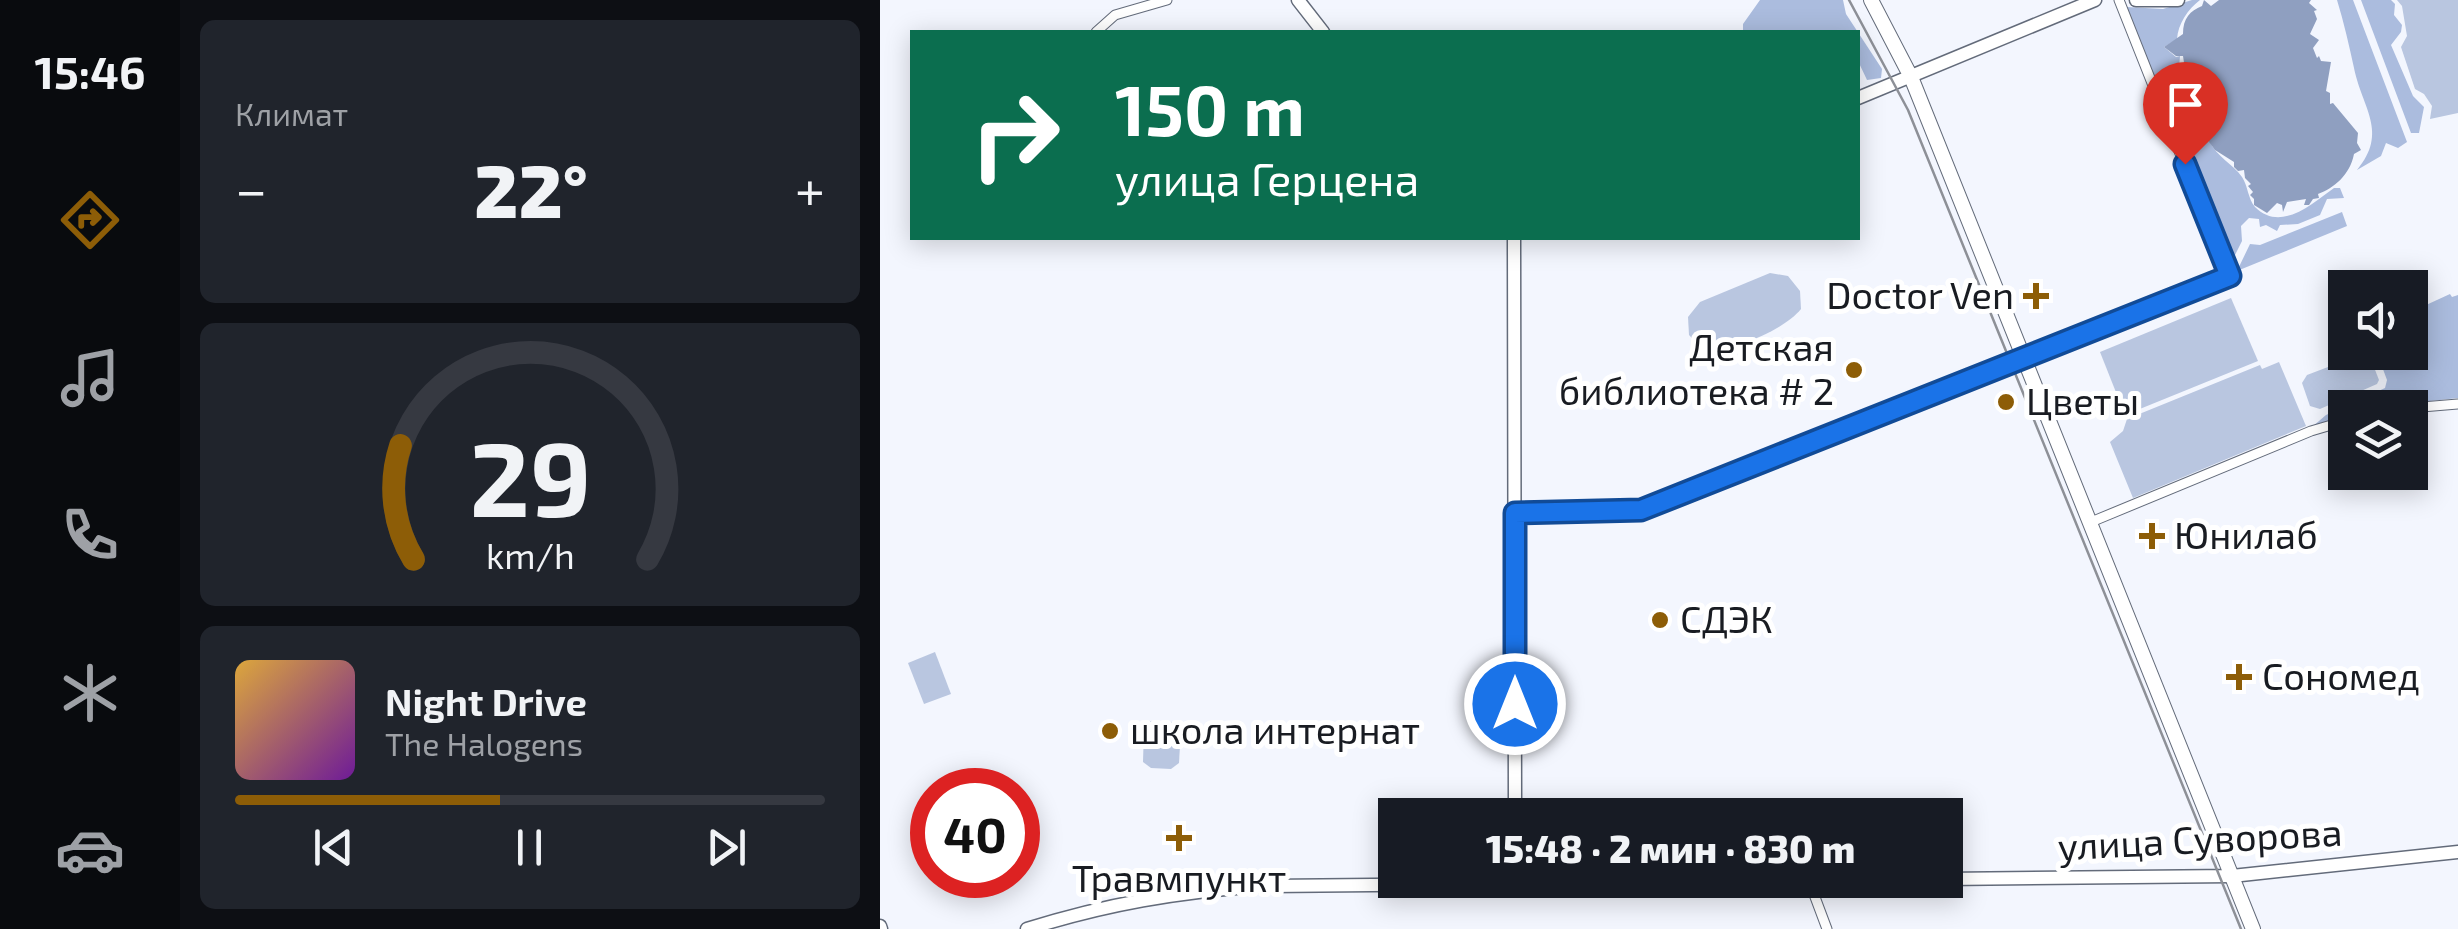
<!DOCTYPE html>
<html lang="ru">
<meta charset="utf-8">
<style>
body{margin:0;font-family:"Exo 2",sans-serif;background:#20242c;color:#f1f3f6;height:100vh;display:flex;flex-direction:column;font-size:38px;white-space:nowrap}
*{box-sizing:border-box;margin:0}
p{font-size:32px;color:#9ea1a6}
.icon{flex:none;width:55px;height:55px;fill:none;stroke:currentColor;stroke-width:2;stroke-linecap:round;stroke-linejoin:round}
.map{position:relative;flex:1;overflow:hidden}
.sheet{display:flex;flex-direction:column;gap:20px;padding:20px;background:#0d0f14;width:700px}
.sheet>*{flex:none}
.guide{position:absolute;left:30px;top:30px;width:950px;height:210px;border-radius:0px;box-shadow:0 5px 25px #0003;background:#0b6e4f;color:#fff;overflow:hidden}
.controls{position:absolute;left:1448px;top:270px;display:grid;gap:20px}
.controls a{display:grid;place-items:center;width:100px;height:100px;border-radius:0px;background:#171b24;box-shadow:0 5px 25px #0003;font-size:50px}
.speed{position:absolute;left:30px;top:768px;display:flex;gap:20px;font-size:50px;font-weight:700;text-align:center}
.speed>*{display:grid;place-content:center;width:130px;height:130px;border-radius:50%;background:#171b24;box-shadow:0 5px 25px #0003;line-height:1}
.speed .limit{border:15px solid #d22;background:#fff;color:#111}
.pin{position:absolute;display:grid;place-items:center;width:85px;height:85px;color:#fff;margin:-102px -42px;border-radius:50% 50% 50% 0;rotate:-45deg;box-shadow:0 0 10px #0007}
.pin .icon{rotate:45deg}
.me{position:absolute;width:110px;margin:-55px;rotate:0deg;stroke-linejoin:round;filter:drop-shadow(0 0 8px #0008)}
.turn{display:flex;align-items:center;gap:35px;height:210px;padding:0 40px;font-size:45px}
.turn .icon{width:130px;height:130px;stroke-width:2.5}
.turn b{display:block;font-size:70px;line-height:85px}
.big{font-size:75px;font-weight:800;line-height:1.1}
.sheet .widget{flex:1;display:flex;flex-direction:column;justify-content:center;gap:15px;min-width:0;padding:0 35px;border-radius:15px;background:#20242c}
.sheet .dial{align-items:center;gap:0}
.dial svg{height:260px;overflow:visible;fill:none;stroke:#363941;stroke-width:7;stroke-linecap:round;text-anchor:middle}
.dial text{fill:#f1f3f6;stroke:none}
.song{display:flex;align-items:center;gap:30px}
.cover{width:120px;height:120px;border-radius:15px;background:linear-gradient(135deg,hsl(40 70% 55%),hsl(280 70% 35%))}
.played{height:10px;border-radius:5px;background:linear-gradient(90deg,#8d5d07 45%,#363941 45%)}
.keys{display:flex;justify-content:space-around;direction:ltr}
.heat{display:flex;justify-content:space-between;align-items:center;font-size:55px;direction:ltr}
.trip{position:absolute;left:498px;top:798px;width:585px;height:100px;border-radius:0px;background:#171b24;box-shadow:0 5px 25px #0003;font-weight:800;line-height:100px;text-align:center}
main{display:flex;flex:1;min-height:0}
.menu{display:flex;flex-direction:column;width:180px;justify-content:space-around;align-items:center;background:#090b0e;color:#9ea1a6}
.menu .icon{width:70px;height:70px}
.menu .current{color:#8d5d07}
.menu b{font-size:45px;color:#f1f3f6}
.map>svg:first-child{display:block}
</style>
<main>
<nav class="menu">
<b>15:46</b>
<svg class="icon current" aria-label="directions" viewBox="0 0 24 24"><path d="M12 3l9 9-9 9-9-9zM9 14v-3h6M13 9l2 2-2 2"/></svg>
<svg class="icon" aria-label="music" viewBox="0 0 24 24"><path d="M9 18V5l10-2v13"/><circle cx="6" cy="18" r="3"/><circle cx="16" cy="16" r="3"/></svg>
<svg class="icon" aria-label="phone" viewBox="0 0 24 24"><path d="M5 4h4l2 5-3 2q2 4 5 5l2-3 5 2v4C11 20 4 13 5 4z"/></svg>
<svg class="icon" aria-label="climate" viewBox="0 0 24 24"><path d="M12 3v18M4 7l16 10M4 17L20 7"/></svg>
<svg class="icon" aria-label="car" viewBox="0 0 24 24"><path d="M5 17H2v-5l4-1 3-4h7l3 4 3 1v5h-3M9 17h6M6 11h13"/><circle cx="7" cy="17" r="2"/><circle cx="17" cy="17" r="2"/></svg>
</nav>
<section class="sheet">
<div class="widget"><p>Климат</p>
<div class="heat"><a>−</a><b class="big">22°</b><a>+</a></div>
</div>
<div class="widget dial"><svg viewBox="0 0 100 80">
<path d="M14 69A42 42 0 1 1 86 69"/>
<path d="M14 69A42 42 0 0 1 10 34" stroke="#8d5d07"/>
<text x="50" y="56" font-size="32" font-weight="700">29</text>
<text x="50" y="72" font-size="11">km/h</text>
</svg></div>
<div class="widget">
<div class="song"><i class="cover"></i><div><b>Night Drive</b><p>The Halogens</p></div></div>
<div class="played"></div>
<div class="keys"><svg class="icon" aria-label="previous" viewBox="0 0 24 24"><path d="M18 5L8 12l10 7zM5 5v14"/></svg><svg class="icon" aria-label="pause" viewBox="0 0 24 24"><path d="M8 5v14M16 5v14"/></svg><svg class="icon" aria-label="next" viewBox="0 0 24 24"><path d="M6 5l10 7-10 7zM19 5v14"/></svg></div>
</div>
</section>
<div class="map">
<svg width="1578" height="929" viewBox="0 0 1578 929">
<rect width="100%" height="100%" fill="#f3f6fe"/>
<g fill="#b9c6e0">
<path d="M 1517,0 L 1578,0 L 1578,113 L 1550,119 L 1552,106 L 1544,94 L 1535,89 L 1521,47 L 1527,36 L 1522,6 Z"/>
<path d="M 890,273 L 908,276 L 920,291 L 921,309 C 903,331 851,352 823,350 L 809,335 L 808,317 L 820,302 Z"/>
<path d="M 1351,298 L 1378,361 L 1245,415 L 1220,352 Z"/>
<path d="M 1482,354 L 1490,357 L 1499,380 L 1497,384 L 1440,409 L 1430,406 L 1422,383 L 1427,375 Z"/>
<path d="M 1399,362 L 1426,426 L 1253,498 L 1230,442 L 1243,431 L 1247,419 L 1380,365 L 1382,369 Z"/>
<path d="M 55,652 L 71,694 L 44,704 L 28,663 Z"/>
<path d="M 270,721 L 294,722 L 301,728 L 299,763 L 291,769 L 271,768 L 263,762 L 264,729 Z"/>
</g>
<g fill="#abbcde">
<path d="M 880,0 L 963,0 L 966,14 L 1002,69 L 1001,78 L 987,80 L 978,61 L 978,32 L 863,32 L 863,24 Z"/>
<path d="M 1312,0 L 1320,0 C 1308,9 1298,24 1297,39 L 1284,47 L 1296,57 L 1300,56 L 1299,68 L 1293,77 L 1302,83 L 1307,106 L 1297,114 L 1299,118 L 1309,122 L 1313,133 L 1330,142 C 1336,156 1353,164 1362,177 C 1368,186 1368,199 1375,207 C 1401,233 1433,203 1454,188 L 1460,188 L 1464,198 L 1447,199 L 1440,215 L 1418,224 L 1400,225 L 1397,231 L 1386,225 L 1380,227 L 1379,219 L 1369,218 L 1361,226 L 1362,241 L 1349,267 L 1247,7 L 1283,9 Z"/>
<path d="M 1457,0 L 1473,0 L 1527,142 L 1518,148 L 1506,143 L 1501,156 L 1477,170 C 1509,132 1482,108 1474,68 C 1469,45 1464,23 1457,0 Z"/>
<path d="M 1481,0 L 1511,0 L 1515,4 L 1514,15 L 1522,25 L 1521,32 L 1511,45 L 1533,96 L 1544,107 L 1539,133 L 1531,133 Z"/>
<path d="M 1462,212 L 1467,226 L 1357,271 L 1370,244 L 1380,245 Z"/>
<path d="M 1570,294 L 1572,297 L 1578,295 L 1578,398 L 1495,407 L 1465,408 L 1465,417 L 1432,427 L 1446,415 L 1505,388 L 1507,380 L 1497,353 L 1530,352 L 1533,311 Z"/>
</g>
<path fill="#8f9fc0" d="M 1324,0 L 1331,6 L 1339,0 L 1431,0 L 1429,3 L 1437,10 L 1434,11 L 1437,19 L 1430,34 L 1439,40 L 1433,48 L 1437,58 L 1439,56 L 1441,61 L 1451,62 L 1446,91 L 1450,93 L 1450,104 L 1453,103 L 1478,133 L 1477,143 L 1481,150 L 1474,154 C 1470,175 1454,188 1438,194 L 1439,198 L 1433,199 L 1429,205 L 1424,205 L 1426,199 L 1407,202 L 1403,212 L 1402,205 L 1397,203 L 1387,213 L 1374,205 L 1374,199 L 1370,195 L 1373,192 L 1368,186 L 1371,184 L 1365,178 L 1364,170 L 1358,171 L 1354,167 L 1354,162 L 1335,150 L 1321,131 L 1313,132 L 1315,125 L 1301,117 L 1309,106 L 1304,81 L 1294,76 L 1305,69 L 1303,56 L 1296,56 L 1284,47 L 1303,34 C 1303,18 1310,11 1322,6 Z"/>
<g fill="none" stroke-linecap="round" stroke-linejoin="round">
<defs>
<g id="street">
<path d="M 216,32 L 235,15 L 287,0"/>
<path d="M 1143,358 L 1349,277 L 1239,0"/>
<path d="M 1530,408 L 1578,404"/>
<path d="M 1211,522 L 1431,431 L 1465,421"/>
<path d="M 929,881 L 947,929"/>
</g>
<g id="secondary">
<path d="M 418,0 L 443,32"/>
<path d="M 1256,0 L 1298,0"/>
<path d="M 978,98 L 1215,0"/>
<path d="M 634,238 L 635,815"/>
<path d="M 635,513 L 761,510 L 1143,358"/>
<path d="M 1065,879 L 1352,876 L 1578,852"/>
<path d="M 0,926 L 1,929"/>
<path d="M 147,929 C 227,904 297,892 381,886 L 996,880"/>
</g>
<path id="primary" d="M 991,0 L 1031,77 L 1373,929"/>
</defs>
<use href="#street" stroke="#636b7a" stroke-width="11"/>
<use href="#secondary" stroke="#636b7a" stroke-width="15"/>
<use href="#primary" stroke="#636b7a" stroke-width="16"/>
<use href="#street" stroke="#fff" stroke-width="9"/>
<use href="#secondary" stroke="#fff" stroke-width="12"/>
<use href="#primary" stroke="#fff" stroke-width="14"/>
<path stroke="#8d9097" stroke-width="2.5" d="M 969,0 L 1028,110 L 1361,929"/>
</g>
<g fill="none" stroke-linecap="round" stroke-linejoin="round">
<defs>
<path id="route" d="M 635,704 L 635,513 L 761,510 L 1350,276 L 1305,164"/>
</defs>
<use href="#route" stroke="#114b97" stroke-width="25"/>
<use href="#route" stroke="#1a73e8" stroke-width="18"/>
</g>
<g fill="#8d5d07" stroke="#fff" stroke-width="4">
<path d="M1151 281h10v10h10v10h-10v10h-10v-10h-10v-10h10z"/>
<circle cx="974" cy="370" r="10"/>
<circle cx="1126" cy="402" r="10"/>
<path d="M1267 521h10v10h10v10h-10v10h-10v-10h-10v-10h10z"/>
<circle cx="780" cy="620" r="10"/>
<path d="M1354 662h10v10h10v10h-10v10h-10v-10h-10v-10h10z"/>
<circle cx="230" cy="731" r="10"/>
<path d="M294 823h10v10h10v10h-10v10h-10v-10h-10v-10h10z"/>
</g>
<g text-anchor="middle" stroke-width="10" stroke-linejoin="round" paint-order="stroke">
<g font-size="38" fill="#191c22" stroke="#fff" text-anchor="start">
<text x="1134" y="309" text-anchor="end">Doctor Ven</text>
<text x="954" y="361" text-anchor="end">Детская<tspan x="954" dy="44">библиотека # 2</tspan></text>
<text x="1146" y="415">Цветы</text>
<text x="1294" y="549">Юнилаб</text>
<text x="800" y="633">СДЭК</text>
<text x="1382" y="690">Сономед</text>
<text x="250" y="744">школа интернат</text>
<text x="299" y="892" text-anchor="middle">Травмпункт</text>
</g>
<g font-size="38" fill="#191c22" stroke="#fff">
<text transform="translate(1320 840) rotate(-3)" y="13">улица Суворова</text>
</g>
</g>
</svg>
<div class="controls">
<a><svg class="icon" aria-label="sound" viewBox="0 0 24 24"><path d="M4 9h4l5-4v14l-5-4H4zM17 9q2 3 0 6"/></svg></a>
<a><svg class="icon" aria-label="layers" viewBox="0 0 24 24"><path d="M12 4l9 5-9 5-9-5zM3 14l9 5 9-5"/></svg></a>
</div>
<div class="speed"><div class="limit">40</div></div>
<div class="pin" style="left:1305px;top:164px;background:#d93025"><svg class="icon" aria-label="arrive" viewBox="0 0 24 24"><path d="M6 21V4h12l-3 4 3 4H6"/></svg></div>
<svg class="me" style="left:635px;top:704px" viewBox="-20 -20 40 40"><circle r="17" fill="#1a73e8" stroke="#fff" stroke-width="3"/><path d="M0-11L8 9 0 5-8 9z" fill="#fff"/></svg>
<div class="trip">15:48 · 2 мин · 830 m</div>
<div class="guide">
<div class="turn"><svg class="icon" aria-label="right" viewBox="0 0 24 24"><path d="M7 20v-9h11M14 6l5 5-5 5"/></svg><div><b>150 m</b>улица Герцена</div></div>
</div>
</div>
</main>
